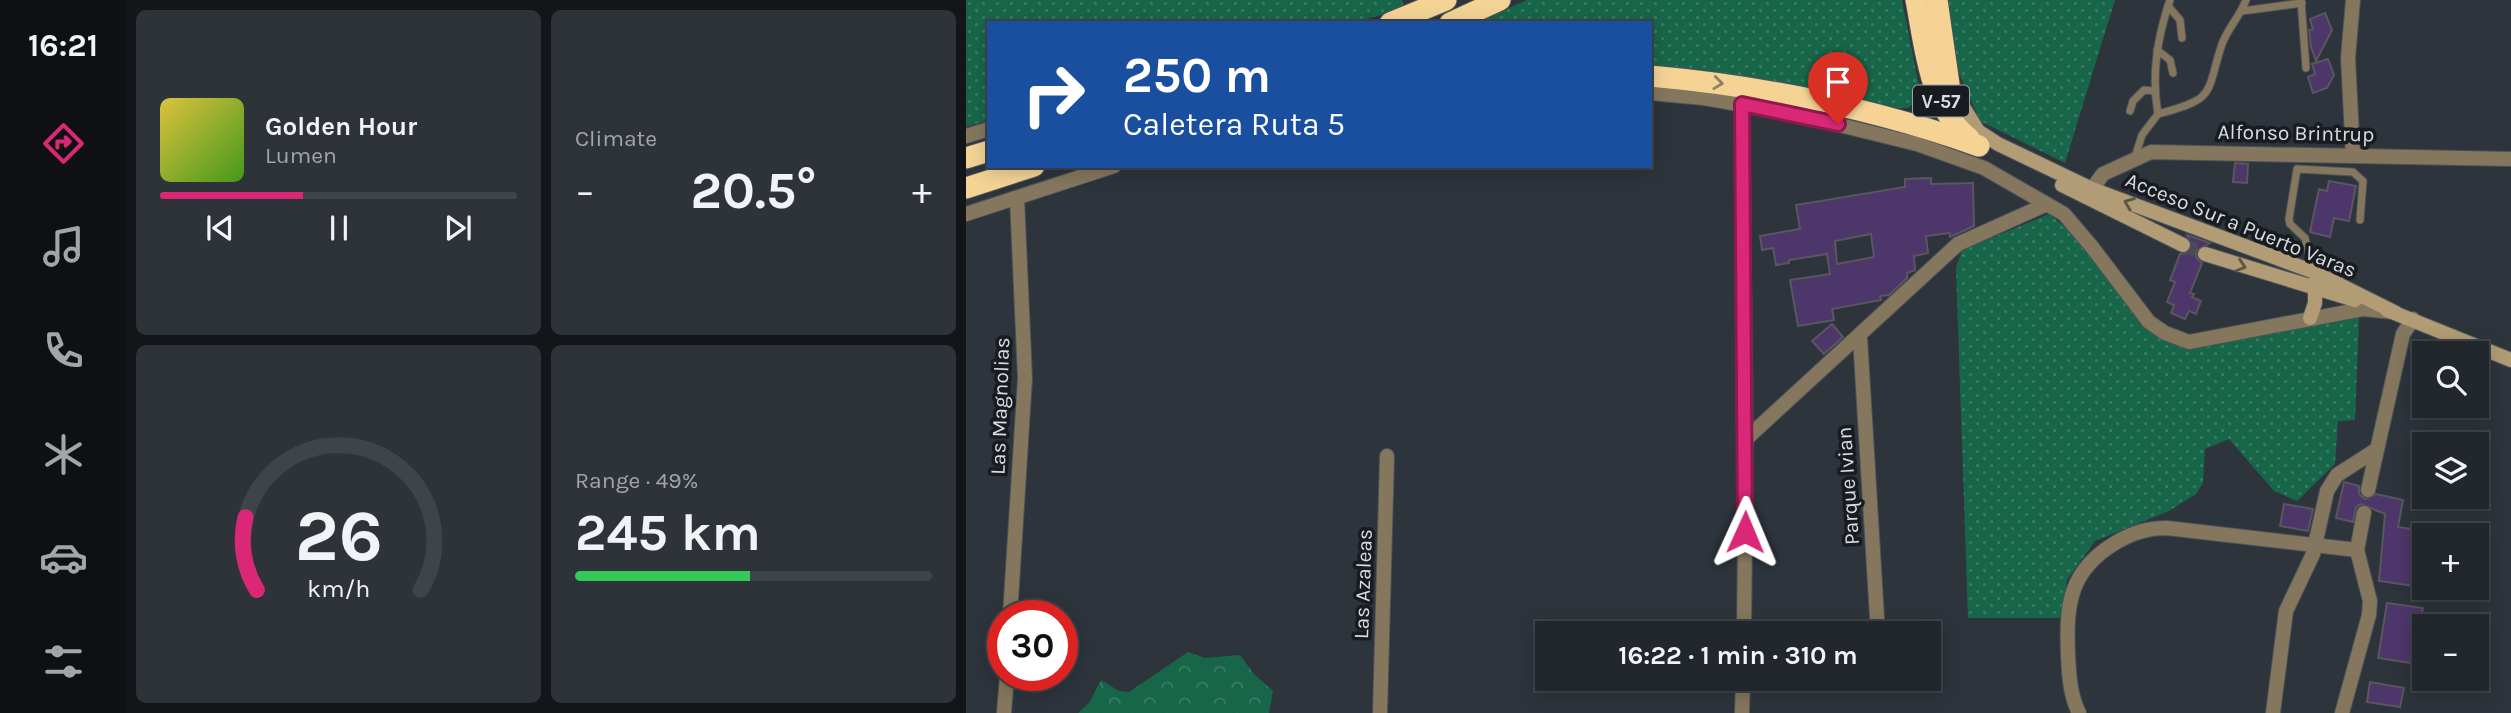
<!DOCTYPE html>
<meta charset="utf-8">
<style>
body{margin:0;font-family:Karla,sans-serif;background:#2e3339;color:#f1f3f6;height:100vh;display:flex;flex-direction:column;font-size:26px;white-space:nowrap}
*{box-sizing:border-box;margin:0}
p{font-size:23px;color:#a2a5aa}
.icon{flex:none;width:38px;height:38px;fill:none;stroke:currentColor;stroke-width:2;stroke-linecap:round;stroke-linejoin:round}
.map{position:relative;flex:1;overflow:hidden}
.drawer{display:flex;flex-direction:column;gap:10px;padding:10px;background:#131519;width:840px}
.drawer>*{flex:none}
.hud{position:absolute;left:21px;top:21px;width:665px;height:147px;border-radius:0px;box-shadow:0 4px 18px #0003,0 0 0 2px #3f4449;background:#1a4fa0;color:#fff;overflow:hidden}
.buttons{position:absolute;left:1446px;top:341px;display:grid;gap:14px}
.buttons a{display:grid;place-items:center;width:77px;height:77px;border-radius:0px;background:#22272d;box-shadow:0 4px 18px #0003,0 0 0 2px #3f4449;font-size:35px}
.speed{position:absolute;left:21px;top:600px;display:flex;gap:14px;font-size:35px;font-weight:700;text-align:center}
.speed>*{display:grid;place-content:center;width:91px;height:91px;border-radius:50%;background:#22272d;box-shadow:0 4px 18px #0003,0 0 0 2px #3f4449;line-height:1}
.speed .limit{border:10px solid #d22;background:#fff;color:#111}
.pin{position:absolute;display:grid;place-items:center;width:60px;height:60px;color:#fff;margin:-72px -30px;border-radius:50% 50% 50% 0;rotate:-45deg;box-shadow:0 0 7px #0007}
.pin .icon{rotate:45deg}
.me{position:absolute;width:77px;margin:-38px;rotate:1deg;stroke-linejoin:round;filter:drop-shadow(0 0 5px #0008)}
.turn{display:flex;align-items:center;gap:24px;height:147px;padding:0 21px;font-size:32px}
.turn .icon{width:91px;height:91px;stroke-width:2.5}
.turn b{display:block;font-size:49px;line-height:60px}
.big{font-size:52px;font-weight:700;line-height:1.1}
.drawer .card{flex:1;display:flex;flex-direction:column;justify-content:center;gap:10px;min-width:0;padding:0 24px;border-radius:10px;background:#2e3339}
.drawer .dial{align-items:center;gap:0}
.dial svg{height:182px;overflow:visible;fill:none;stroke:#3f4449;stroke-width:7;stroke-linecap:round;text-anchor:middle}
.dial text{fill:#f1f3f6;stroke:none}
.song{display:flex;align-items:center;gap:21px}
.cover{width:84px;height:84px;border-radius:10px;background:linear-gradient(135deg,hsl(50 70% 55%),hsl(100 70% 35%))}
.played{height:7px;border-radius:4px;background:linear-gradient(90deg,#db2777 40%,#3f4449 40%)}
.keys{display:flex;justify-content:space-around;direction:ltr}
.heat{display:flex;justify-content:space-between;align-items:center;font-size:38px;direction:ltr}
.charge{height:10px;border-radius:5px;background:linear-gradient(90deg,#34c759 49%,#3f4449 0)}
.drawer .tiles{flex:1;display:grid;gap:10px;grid-template-columns:repeat(2,1fr)}
.trip{position:absolute;left:569px;top:621px;width:406px;height:70px;border-radius:0px;background:#22272d;box-shadow:0 4px 18px #0003,0 0 0 2px #3f4449;font-weight:700;line-height:70px;text-align:center}
main{display:flex;flex:1;min-height:0}
.menu{display:flex;flex-direction:column;width:126px;justify-content:space-around;align-items:center;background:#0e1012;color:#a2a5aa}
.menu .icon{width:49px;height:49px}
.menu .current{color:#db2777}
.menu b{font-size:32px;color:#f1f3f6}
.map>svg:first-child{display:block}
</style>
<main>
<nav class="menu">
<b>16:21</b>
<svg class="icon current" aria-label="directions" viewBox="0 0 24 24"><path d="M12 3l9 9-9 9-9-9zM9 14v-3h6M13 9l2 2-2 2"/></svg>
<svg class="icon" aria-label="music" viewBox="0 0 24 24"><path d="M9 18V5l10-2v13"/><circle cx="6" cy="18" r="3"/><circle cx="16" cy="16" r="3"/></svg>
<svg class="icon" aria-label="phone" viewBox="0 0 24 24"><path d="M5 4h4l2 5-3 2q2 4 5 5l2-3 5 2v4C11 20 4 13 5 4z"/></svg>
<svg class="icon" aria-label="climate" viewBox="0 0 24 24"><path d="M12 3v18M4 7l16 10M4 17L20 7"/></svg>
<svg class="icon" aria-label="car" viewBox="0 0 24 24"><path d="M5 17H2v-5l4-1 3-4h7l3 4 3 1v5h-3M9 17h6M6 11h13"/><circle cx="7" cy="17" r="2"/><circle cx="17" cy="17" r="2"/></svg>
<svg class="icon" aria-label="filters" viewBox="0 0 24 24"><path d="M4 7h16M4 17h16"/><circle cx="9" cy="7" r="2"/><circle cx="15" cy="17" r="2"/></svg>
</nav>
<section class="drawer">
<div class="tiles">
<div class="card">
<div class="song"><i class="cover"></i><div><b>Golden Hour</b><p>Lumen</p></div></div>
<div class="played"></div>
<div class="keys"><svg class="icon" aria-label="previous" viewBox="0 0 24 24"><path d="M18 5L8 12l10 7zM5 5v14"/></svg><svg class="icon" aria-label="pause" viewBox="0 0 24 24"><path d="M8 5v14M16 5v14"/></svg><svg class="icon" aria-label="next" viewBox="0 0 24 24"><path d="M6 5l10 7-10 7zM19 5v14"/></svg></div>
</div>
<div class="card"><p>Climate</p>
<div class="heat"><a>−</a><b class="big">20.5°</b><a>+</a></div>
</div>
<div class="card dial"><svg viewBox="0 0 100 80">
<path d="M14 69A42 42 0 1 1 86 69"/>
<path d="M14 69A42 42 0 0 1 9 37" stroke="#db2777"/>
<text x="50" y="56" font-size="32" font-weight="700">26</text>
<text x="50" y="72" font-size="11">km/h</text>
</svg></div>
<div class="card"><p>Range · 49%</p><b class="big">245 km</b><div class="charge"></div></div>
</div>
</section>
<div class="map">
<svg width="1545" height="713" viewBox="0 0 1545 713">
<defs>
<pattern id="grass-dots" width="8" height="8" patternUnits="userSpaceOnUse" patternTransform="scale(1.75)"><rect width="8" height="8" fill="#18664a"/><path d="M2 2h.1M6 6h.1" fill="none" stroke="#397b64" stroke-width="1.8" stroke-linecap="round"/></pattern>
<pattern id="forest-crowns" width="20" height="18" patternUnits="userSpaceOnUse" patternTransform="scale(1.75)"><rect width="20" height="18" fill="#18664a"/><path d="M2 6a3 3 0 1 1 6 0M12 15a3 3 0 1 1 6 0" fill="none" stroke="#397b64"/></pattern>
</defs>
<rect width="100%" height="100%" fill="#2d343c"/>
<g fill="url(#grass-dots)">
<path d="M 0,0 L 436,0 L 438,8 L 388,23 L 23,23 L 23,120 L 0,127 Z"/>
<path d="M 561,0 L 936,0 L 955,97 L 942,108 L 925,108 L 684,69 L 684,23 L 509,23 Z"/>
<path d="M 982,0 L 1149,0 L 1099,163 L 1014,121 L 992,71 Z"/>
<path d="M 1083,214 L 1111,237 L 1199,340 L 1220,348 L 1393,317 L 1389,420 L 1372,421 L 1369,464 L 1331,501 L 1308,491 L 1263,439 L 1239,449 L 1237,483 L 1230,494 L 1203,511 L 1129,541 L 1101,580 L 1096,618 L 1002,618 L 990,268 L 996,250 Z"/>
</g>
<path fill="url(#forest-crowns)" d="M 222,652 L 239,658 L 274,655 L 288,674 L 307,691 L 303,713 L 112,713 L 123,703 L 135,680 L 153,691 L 163,692 Z"/>
<g fill="#4d3669" stroke="#5a5660" stroke-width="2" fill-rule="evenodd">
<path d="M 1359,13 L 1366,30 L 1350,61 L 1345,47 L 1343,30 L 1347,29 L 1344,19 Z"/>
<path d="M 1362,59 L 1368,75 L 1361,88 L 1347,93 L 1342,77 L 1349,74 L 1346,64 Z"/>
<path d="M 1269,163 L 1282,164 L 1281,183 L 1267,182 Z"/>
<path d="M 965,178 L 965,184 L 1007,183 L 1008,226 L 984,237 L 984,233 L 960,236 L 962,253 L 948,256 L 949,270 L 941,273 L 941,278 L 923,295 L 914,296 L 915,300 L 866,309 L 868,320 L 832,326 L 824,280 L 864,274 L 861,254 L 823,260 L 823,263 L 810,265 L 807,248 L 796,250 L 794,236 L 834,229 L 830,205 L 939,187 L 939,179 ZM 905,234 L 908,257 L 871,264 L 869,241 Z"/>
<path d="M 1363,181 L 1390,186 L 1383,221 L 1368,218 L 1364,237 L 1344,232 L 1353,189 L 1361,191 Z"/>
<path d="M 1221,235 L 1244,243 L 1230,251 L 1230,257 L 1236,263 L 1224,293 L 1228,294 L 1226,297 L 1235,301 L 1230,314 L 1223,311 L 1219,319 L 1205,313 L 1208,305 L 1201,302 L 1209,282 L 1204,280 L 1214,254 L 1222,253 L 1226,249 Z"/>
<path d="M 866,324 L 877,337 L 858,354 L 846,341 Z"/>
<path d="M 1378,482 L 1393,486 L 1393,494 L 1399,499 L 1410,494 L 1437,500 L 1432,527 L 1453,530 L 1448,564 L 1452,564 L 1449,586 L 1413,581 L 1419,514 L 1395,504 L 1390,507 L 1387,522 L 1370,518 Z"/>
<path d="M 1318,504 L 1347,509 L 1342,531 L 1314,526 Z"/>
<path d="M 1421,603 L 1457,608 L 1445,663 L 1412,658 Z"/>
<path d="M 1404,682 L 1438,688 L 1434,707 L 1401,702 Z"/>
</g>
<g fill="none" stroke-linecap="round" stroke-linejoin="round">
<path stroke="#474d55" stroke-width="14" stroke-dasharray="14 7" stroke-linecap="butt" d="M 1217,245 L 1239,254"/>
<defs>
<g id="service">
<path d="M 1335,0 L 1340,68"/>
<path d="M 1202,6 L 1214,20 L 1216,38"/>
<path d="M 1276,11 L 1336,3"/>
<path d="M 1191,50 L 1204,60 L 1207,73"/>
<path d="M 1164,111 L 1167,101 L 1178,90 L 1188,91"/>
<path d="M 1192,114 C 1251,98 1239,96 1256,44 C 1262,28 1274,16 1280,0"/>
<path d="M 1169,157 L 1176,135 L 1192,114 C 1185,75 1191,38 1204,0"/>
<path d="M 1347,270 L 1339,238 L 1324,224 L 1323,219 L 1331,169 L 1387,172 L 1397,181 L 1394,220"/>
</g>
<g id="minor">
<path d="M 1387,0 L 1382,58 L 1387,155"/>
<path d="M 684,93 L 738,98 L 829,114 L 951,144 L 1018,168 L 1098,214 L 1126,247 L 1183,322 L 1199,333 L 1223,342 L 1397,309 L 1427,312"/>
<path d="M 776,104 L 780,439 L 778,634"/>
<path d="M 0,136 L 23,129"/>
<path d="M 0,214 L 148,166"/>
<path d="M 894,337 L 912,634"/>
<path d="M 780,439 L 992,244 L 1081,204"/>
<path d="M 1402,490 L 1437,334 L 1447,319"/>
<path d="M 44,616 L 59,378 L 51,198"/>
<path d="M 38,713 L 41,676"/>
<path d="M 414,713 L 421,456"/>
<path d="M 776,713 L 777,679"/>
<path d="M 1113,713 C 1104,695 1103,675 1102,655 C 1100,604 1103,571 1149,543 C 1166,533 1181,528 1201,528 L 1391,550"/>
<path d="M 1307,713 L 1320,611 L 1347,554 L 1361,491 L 1371,475 L 1410,450"/>
<path d="M 1376,713 L 1403,615 L 1404,601 L 1391,550 L 1398,513"/>
</g>
<path id="tertiary" d="M 1126,189 L 1137,174 L 1185,152 L 1545,159"/>
<g id="secondary">
<path d="M 983,84 L 1012,131 L 1032,144 L 1126,189 L 1348,272 L 1430,313"/>
<path d="M 1096,185 L 1217,245"/>
<path d="M 1239,254 L 1389,300"/>
<path d="M 1421,310 L 1545,360"/>
<path d="M 1344,318 L 1349,303 L 1349,282"/>
</g>
<g id="motorway">
<path d="M 950,0 C 959,47 963,107 1003,138"/>
<path d="M 971,0 L 983,84"/>
<path d="M 424,23 L 480,0"/>
<path d="M 484,23 L 534,0"/>
<path d="M 684,76 C 796,86 907,108 1013,146"/>
<path d="M 0,158 L 23,151"/>
<path d="M 0,188 L 68,166"/>
</g>
</defs>
<use href="#service" stroke="#4c525a" stroke-width="9"/>
<use href="#minor" stroke="#4c525a" stroke-width="16"/>
<use href="#tertiary" stroke="#4c525a" stroke-width="16"/>
<use href="#secondary" stroke="#4c525a" stroke-width="16"/>
<use href="#motorway" stroke="#4c525a" stroke-width="23"/>
<use href="#service" stroke="#84775e" stroke-width="7"/>
<use href="#minor" stroke="#84775e" stroke-width="14"/>
<use href="#tertiary" stroke="#84775e" stroke-width="14"/>
<use href="#secondary" stroke="#b19c75" stroke-width="14"/>
<use href="#motorway" stroke="#f4d395" stroke-width="21"/>
</g>
<defs><path id="oneway-chevron" d="M-2-3.5L2.5 0L-2 3.5" fill="none" stroke-width="1.6" stroke-linecap="round" stroke-linejoin="round" transform="scale(1.75)"/></defs>
<use stroke="#918060" href="#oneway-chevron" transform="translate(752 83) rotate(7)"/>
<g stroke="#5d5546">
<use href="#oneway-chevron" transform="translate(1163 203) rotate(-159)"/>
<use href="#oneway-chevron" transform="translate(1275 266) rotate(18)"/>
</g>
<g fill="none" stroke-linecap="round" stroke-linejoin="round">
<defs>
<path id="route" d="M 779,532 L 776,104 L 872,124"/>
</defs>
<use href="#route" stroke="#8e194d" stroke-width="18"/>
<use href="#route" stroke="#db2777" stroke-width="12"/>
</g>
<g text-anchor="middle" stroke-width="7" stroke-linejoin="round" paint-order="stroke">
<rect fill="#181b1f" stroke="#9ea3a8" stroke-width="2" x="947" y="85.5" width="56" height="31" rx="5"/>
<g font-size="19" font-weight="bold" fill="#d8dde2">
<text x="975" y="108">V-57</text>
</g>
<g font-size="21" fill="#d8dde2" stroke="#181b1f">
<text transform="translate(1330 133) rotate(1)" y="7">Alfonso Brintrup</text>
<text transform="translate(1275 225) rotate(22)" y="7">Acceso Sur a Puerto Varas</text>
<text transform="translate(34 406) rotate(-88)" y="7">Las Magnolias</text>
<text transform="translate(882 486) rotate(-94)" y="7">Parque Ivian</text>
<text transform="translate(397 584) rotate(-88)" y="7">Las Azaleas</text>
</g>
</g>
</svg>
<div class="buttons">
<a><svg class="icon" aria-label="search" viewBox="0 0 24 24"><circle cx="10" cy="10" r="6"/><path d="M15 15l6 6"/></svg></a>
<a><svg class="icon" aria-label="layers" viewBox="0 0 24 24"><path d="M12 4l9 5-9 5-9-5zM3 14l9 5 9-5"/></svg></a>
<a>+</a>
<a>−</a>
</div>
<div class="speed"><div class="limit">30</div></div>
<div class="pin" style="left:872px;top:124px;background:#d93025"><svg class="icon" aria-label="arrive" viewBox="0 0 24 24"><path d="M6 21V4h12l-3 4 3 4H6"/></svg></div>
<svg class="me" style="left:779px;top:532px" viewBox="-20 -20 40 40"><path d="M0-17L14 15 0 8-14 15z" fill="#db2777" stroke="#fff" stroke-width="4"/></svg>
<div class="trip">16:22 · 1 min · 310 m</div>
<div class="hud">
<div class="turn"><svg class="icon" aria-label="right" viewBox="0 0 24 24"><path d="M7 20v-9h11M14 6l5 5-5 5"/></svg><div><b>250 m</b>Caletera Ruta 5</div></div>
</div>
</div>
</main>
